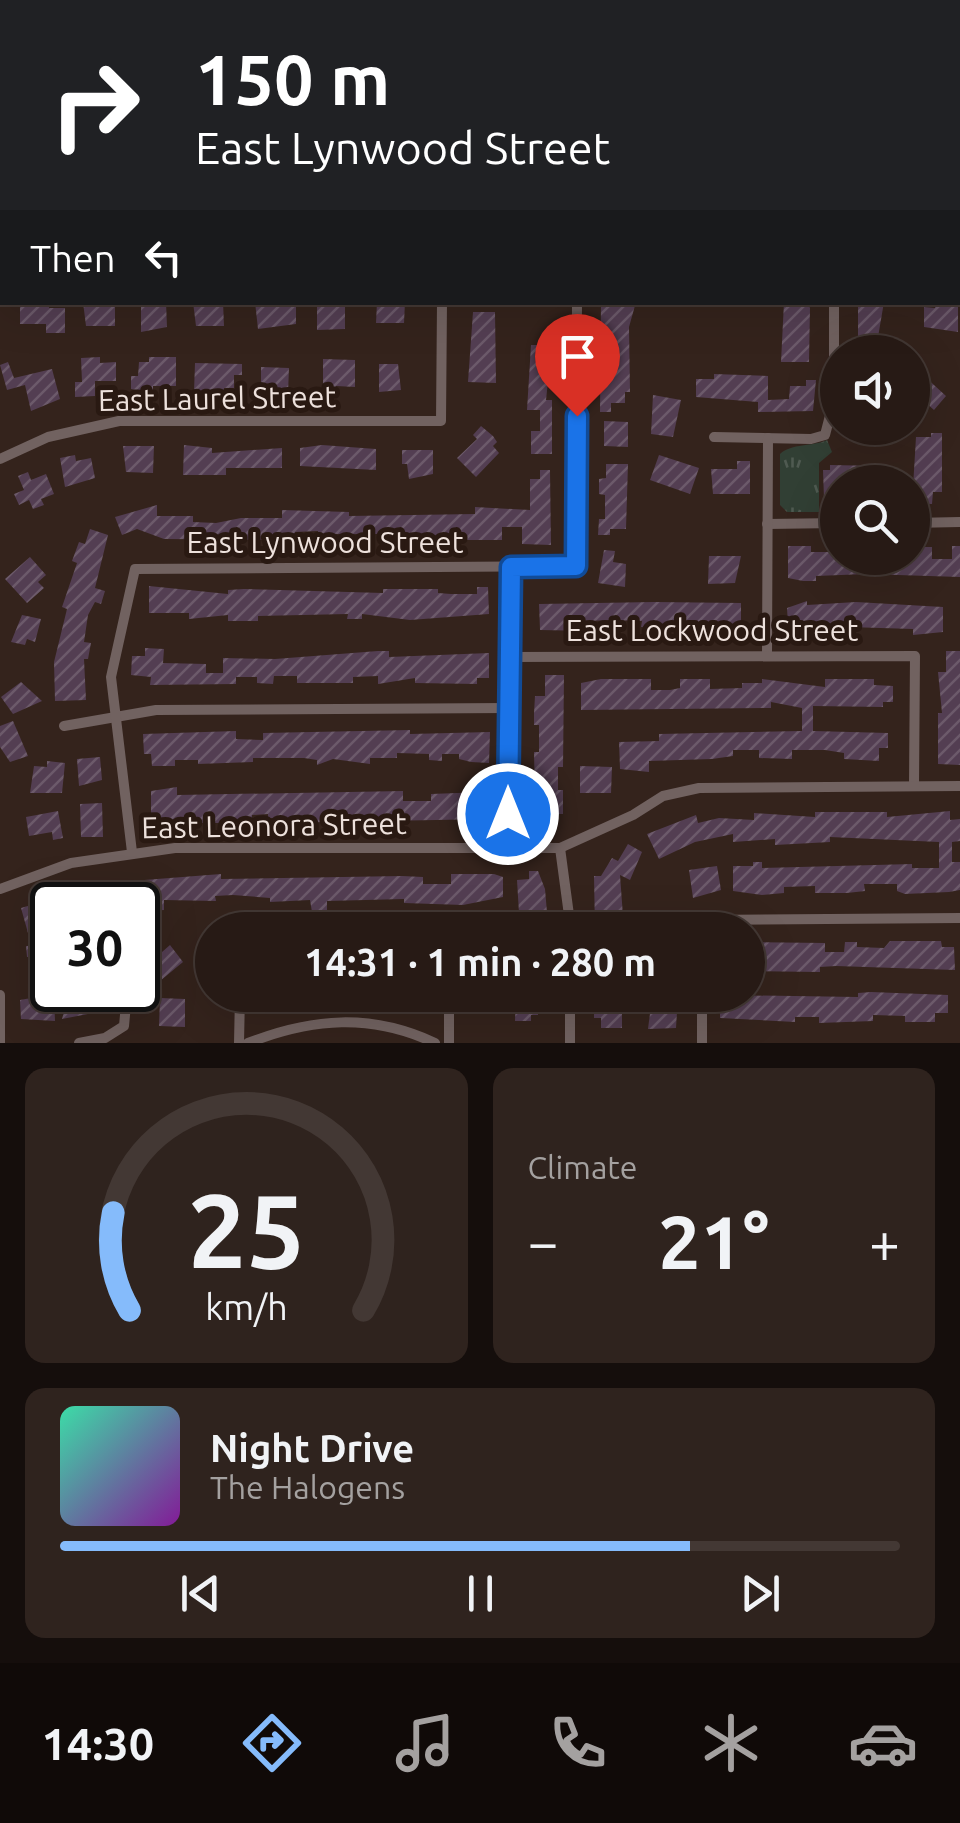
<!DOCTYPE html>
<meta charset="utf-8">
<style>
body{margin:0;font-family:Ubuntu,sans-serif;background:#2f231e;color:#f1f3f6;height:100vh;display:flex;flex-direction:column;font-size:38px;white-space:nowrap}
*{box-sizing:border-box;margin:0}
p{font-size:32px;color:#a4a1a0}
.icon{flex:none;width:55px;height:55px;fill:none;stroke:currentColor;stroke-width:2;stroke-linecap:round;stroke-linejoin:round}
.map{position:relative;height:1043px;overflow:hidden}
.side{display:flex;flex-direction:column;gap:25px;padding:25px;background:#150e0c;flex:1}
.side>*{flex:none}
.hud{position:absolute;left:0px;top:0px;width:960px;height:305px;box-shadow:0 10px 40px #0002,0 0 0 2px #433834;background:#202124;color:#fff;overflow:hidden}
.fabs{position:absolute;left:820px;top:335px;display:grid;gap:20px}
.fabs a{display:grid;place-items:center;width:110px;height:110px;border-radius:50%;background:#271a15;box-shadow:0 10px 40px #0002,0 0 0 2px #433834;font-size:50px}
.speed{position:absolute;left:30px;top:882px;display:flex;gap:20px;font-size:50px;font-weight:700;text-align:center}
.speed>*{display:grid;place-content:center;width:130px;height:130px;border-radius:50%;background:#271a15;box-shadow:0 10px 40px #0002,0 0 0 2px #433834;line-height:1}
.speed .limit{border:5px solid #111;border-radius:15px;background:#fff;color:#111}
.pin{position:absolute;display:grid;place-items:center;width:85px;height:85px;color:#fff;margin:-102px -42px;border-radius:50% 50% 50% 0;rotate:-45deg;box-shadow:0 0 10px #0007}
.pin .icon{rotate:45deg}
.me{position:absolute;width:110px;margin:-55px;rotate:0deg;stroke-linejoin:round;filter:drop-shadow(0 0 8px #0008)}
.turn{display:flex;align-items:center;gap:35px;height:210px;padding:0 30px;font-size:45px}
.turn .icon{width:130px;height:130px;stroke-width:2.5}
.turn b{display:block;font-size:70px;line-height:85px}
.then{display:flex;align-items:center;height:95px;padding:0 30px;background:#0003;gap:20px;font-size:38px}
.big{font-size:75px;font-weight:700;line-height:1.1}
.side .card{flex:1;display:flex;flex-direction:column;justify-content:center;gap:15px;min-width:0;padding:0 35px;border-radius:20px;background:#2f231e}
.side .dial{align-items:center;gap:0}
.dial svg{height:260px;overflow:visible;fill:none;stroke:#433834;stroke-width:7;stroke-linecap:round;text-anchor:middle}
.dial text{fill:#f1f3f6;stroke:none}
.song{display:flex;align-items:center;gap:30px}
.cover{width:120px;height:120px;border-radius:15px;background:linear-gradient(135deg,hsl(160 70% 55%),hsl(290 70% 35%))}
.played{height:10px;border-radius:5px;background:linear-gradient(90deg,#85bbfb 75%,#433834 75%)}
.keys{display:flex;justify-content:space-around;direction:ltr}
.heat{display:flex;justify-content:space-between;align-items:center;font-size:55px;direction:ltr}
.side .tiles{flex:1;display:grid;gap:25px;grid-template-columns:1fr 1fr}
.card:last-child{grid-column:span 2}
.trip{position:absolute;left:195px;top:912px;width:570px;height:100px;border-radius:50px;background:#271a15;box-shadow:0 10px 40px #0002,0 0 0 2px #433834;font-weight:700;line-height:100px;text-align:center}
.tab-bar{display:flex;height:160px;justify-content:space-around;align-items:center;background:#100a08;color:#a4a1a0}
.tab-bar .icon{width:70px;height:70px}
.tab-bar .on{color:#85bbfb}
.tab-bar b{font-size:45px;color:#f1f3f6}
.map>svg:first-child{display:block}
</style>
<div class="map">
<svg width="960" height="1043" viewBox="0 0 960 1043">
<defs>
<pattern id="park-tufts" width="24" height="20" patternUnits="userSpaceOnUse" patternTransform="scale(2.5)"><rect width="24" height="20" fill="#313f34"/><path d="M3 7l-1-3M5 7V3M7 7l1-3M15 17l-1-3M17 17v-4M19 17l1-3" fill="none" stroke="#4f5a51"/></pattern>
<pattern id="building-hatch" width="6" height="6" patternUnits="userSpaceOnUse" patternTransform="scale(2.5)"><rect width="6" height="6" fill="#533e52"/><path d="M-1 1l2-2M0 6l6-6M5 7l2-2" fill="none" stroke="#6c5a6a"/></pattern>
</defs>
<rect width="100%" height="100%" fill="#34231c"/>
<path fill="url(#park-tufts)" d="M 827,440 L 832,452 L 819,463 L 819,512 L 787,512 L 780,505 L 780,454 C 792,443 812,447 827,440 Z"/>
<g fill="url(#building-hatch)">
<path d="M 20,302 L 49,302 L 49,308 L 65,308 L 65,333 L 46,333 L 46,324 L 20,324 Z"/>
<path d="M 83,302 L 115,302 L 115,326 L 86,326 Z"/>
<path d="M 141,302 L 166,302 L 167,327 L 141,332 Z"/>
<path d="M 193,302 L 223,302 L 224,326 L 196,326 Z"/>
<path d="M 255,302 L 296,306 L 296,324 L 258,329 Z"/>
<path d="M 317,302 L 345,303 L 345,329 L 317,330 Z"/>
<path d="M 377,302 L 405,302 L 404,323 L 376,323 Z"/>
<path d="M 601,302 L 636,302 L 629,327 L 630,392 L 625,392 L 625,403 L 611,403 L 611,412 L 600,412 Z"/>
<path d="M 784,302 L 807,302 L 810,308 L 809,362 L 781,362 Z"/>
<path d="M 863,302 L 884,302 L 877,343 L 887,343 L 887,352 L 858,352 L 858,307 Z"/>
<path d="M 935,302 L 958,302 L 958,332 L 924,327 L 924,307 L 935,308 Z"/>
<path d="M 473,312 L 495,312 L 496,383 L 468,382 Z"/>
<path d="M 531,345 L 552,345 L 546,400 L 552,400 L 552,454 L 531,454 L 531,431 L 540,431 L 540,410 L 527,410 Z"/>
<path d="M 100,357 L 100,363 L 116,362 L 116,381 L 95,381 L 95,396 L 75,397 L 75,382 L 82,382 L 81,358 Z"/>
<path d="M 149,357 L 176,357 L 176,386 L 153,386 L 153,393 L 131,389 L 131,376 L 138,376 L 139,362 L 149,362 Z"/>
<path d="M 323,359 L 355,360 L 355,387 L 336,386 L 335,392 L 323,392 Z"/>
<path d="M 8,362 L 14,378 L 52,369 L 60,399 L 31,411 L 25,385 L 7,390 L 0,365 Z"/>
<path d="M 195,363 L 242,364 L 242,375 L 234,375 L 234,388 L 224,388 L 224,392 L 194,392 Z"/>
<path d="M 379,364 L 398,364 L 401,390 L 379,392 Z"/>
<path d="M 261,367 L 289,368 L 288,393 L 271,393 L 271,384 L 261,384 Z"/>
<path d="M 714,374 L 768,376 L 768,400 L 789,399 L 790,386 L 806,386 L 806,380 L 816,380 L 813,411 L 758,412 L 758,402 L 696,397 L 696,379 L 714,379 Z"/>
<path d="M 922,374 L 946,396 L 934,410 L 926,403 L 922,408 L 912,400 L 912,384 Z"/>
<path d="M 653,395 L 681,400 L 673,437 L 651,434 Z"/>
<path d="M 604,421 L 628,422 L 628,447 L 604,446 Z"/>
<path d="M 481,426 L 493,436 L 497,442 L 493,446 L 499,453 L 476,477 L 457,458 L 477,439 L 473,435 Z"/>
<path d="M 931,433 L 942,433 L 942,492 L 933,492 L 932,504 L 912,504 L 916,437 L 931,437 Z"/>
<path d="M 184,445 L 212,448 L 212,453 L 282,448 L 282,468 L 226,468 L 226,475 L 183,475 Z"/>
<path d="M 322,445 L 376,449 L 376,470 L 300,466 L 300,448 Z"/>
<path d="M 123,446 L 154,446 L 153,473 L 126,472 Z"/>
<path d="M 402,450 L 433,450 L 433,474 L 409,479 L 407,464 L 402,464 Z"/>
<path d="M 75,455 L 76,461 L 91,458 L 95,478 L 65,487 L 60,458 Z"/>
<path d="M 659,455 L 699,468 L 690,494 L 650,480 Z"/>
<path d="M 737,461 L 750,461 L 750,494 L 713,494 L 711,469 L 737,469 Z"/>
<path d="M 606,464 L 628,464 L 626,529 L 610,529 L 610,535 L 598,535 L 599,519 L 605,519 L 605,495 L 599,494 L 599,479 L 606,478 Z"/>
<path d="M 830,465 L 883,466 L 883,471 L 892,470 L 892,482 L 838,482 L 838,498 L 824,499 L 823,470 L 830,470 Z"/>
<path d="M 540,470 L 550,470 L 551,545 L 522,544 L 522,527 L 502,527 L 502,540 L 398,540 L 398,534 L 370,534 L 370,540 L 358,541 L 357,534 L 336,534 L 336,541 L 319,542 L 318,531 L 295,532 L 295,540 L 164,539 L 137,529 L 122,535 L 115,517 L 157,505 L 157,516 L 193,516 L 193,522 L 216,523 L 241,518 L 282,518 L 282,510 L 349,512 L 349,516 L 475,514 L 475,507 L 530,510 L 530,479 L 540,479 Z"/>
<path d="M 28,472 L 31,480 L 46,474 L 54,494 L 41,499 L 44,505 L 33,509 L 29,500 L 19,505 L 14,494 L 24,490 L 18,476 Z"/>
<path d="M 90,529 L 108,535 L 95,588 L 105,591 L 101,604 L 95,602 L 88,615 L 84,642 L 91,643 L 88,659 L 84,659 L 86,700 L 55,701 L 54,662 L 67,609 L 62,607 L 77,563 L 72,561 L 79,542 L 85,544 Z"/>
<path d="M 788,546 L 811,546 L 811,552 L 828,552 L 828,546 L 838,546 L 838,558 L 912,558 L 912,547 L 932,547 L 932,559 L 952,559 L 952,546 L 960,546 L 960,577 L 866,574 L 816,576 L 816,581 L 803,581 L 788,578 Z"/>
<path d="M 604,550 L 615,551 L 613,562 L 626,564 L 625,587 L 598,583 Z"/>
<path d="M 709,556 L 741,556 L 735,583 L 708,584 Z"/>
<path d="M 30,557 L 46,575 L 38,582 L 44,588 L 27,603 L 5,579 Z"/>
<path d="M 149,586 L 228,594 L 228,590 L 244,589 L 383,593 L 383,589 L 438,589 L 438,593 L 451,594 L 477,594 L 477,587 L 488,587 L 489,614 L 410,620 L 362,614 L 362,619 L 347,619 L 348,614 L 258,616 L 258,621 L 228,621 L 228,615 L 189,619 L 189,613 L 149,613 Z"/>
<path d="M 807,601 L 807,605 L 856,602 L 943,607 L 943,632 L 913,635 L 913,629 L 848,627 L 807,630 L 807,624 L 807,629 L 788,625 L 787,608 Z"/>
<path d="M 654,602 L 741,603 L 741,627 L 687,630 L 641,627 L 642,621 L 610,620 L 589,621 L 589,631 L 540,630 L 539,604 Z"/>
<path d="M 22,615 L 41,619 L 35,642 L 27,639 L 25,645 L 11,642 Z"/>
<path d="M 145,648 L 164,649 L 163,663 L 206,664 L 206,673 L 223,673 L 223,658 L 275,659 L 378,651 L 389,651 L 389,657 L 489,653 L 489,678 L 477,678 L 477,684 L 415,683 L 415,678 L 378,684 L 378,676 L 353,677 L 353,683 L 297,683 L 297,676 L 274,676 L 273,684 L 257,683 L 257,677 L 236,677 L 236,684 L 150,685 L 151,677 L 131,675 L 132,656 L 145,656 Z"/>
<path d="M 946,651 L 960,651 L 960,765 L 938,764 L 938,713 L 942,713 L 938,672 L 946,672 Z"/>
<path d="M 545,675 L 564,675 L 563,767 L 558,767 L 558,790 L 563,790 L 563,814 L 558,814 L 558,821 L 544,822 L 544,801 L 535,801 L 534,752 L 539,752 L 539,725 L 534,725 L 534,713 L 535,696 L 545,696 Z"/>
<path d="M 601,679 L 651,679 L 651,690 L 670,690 L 680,688 L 680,679 L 710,679 L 710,689 L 742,688 L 742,683 L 762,683 L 762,679 L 825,687 L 825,679 L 874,679 L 874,685 L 893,686 L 893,702 L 883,702 L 883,707 L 813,706 L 813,731 L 888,733 L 888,748 L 879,748 L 879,761 L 844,759 L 844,753 L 825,750 L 792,750 L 792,759 L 759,758 L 759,750 L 733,750 L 733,756 L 712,759 L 649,761 L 649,772 L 620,769 L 619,742 L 659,741 L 659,734 L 802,731 L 802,708 L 771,702 L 771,708 L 581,710 L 581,683 Z"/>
<path d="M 21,682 L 42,701 L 13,714 L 1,697 Z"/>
<path d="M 13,721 L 28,756 L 10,762 L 0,747 L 0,726 Z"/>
<path d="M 410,730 L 410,734 L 490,732 L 489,763 L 471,762 L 459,759 L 459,754 L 442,754 L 442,761 L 429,760 L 429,754 L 397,753 L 397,758 L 370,758 L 370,764 L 333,759 L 317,765 L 317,760 L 304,758 L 253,758 L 253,762 L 198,764 L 198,760 L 175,760 L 175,766 L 152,766 L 151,754 L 144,754 L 143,734 L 236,731 L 236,739 L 263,740 L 263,733 Z"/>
<path d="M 100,757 L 102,780 L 79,786 L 77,759 Z"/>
<path d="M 47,761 L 65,763 L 62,793 L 30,793 L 34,766 L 47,767 Z"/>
<path d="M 580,766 L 612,767 L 611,793 L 580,793 Z"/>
<path d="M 177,787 L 177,795 L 403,791 L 403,801 L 431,801 L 431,794 L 483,792 L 483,799 L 489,799 L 489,819 L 277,823 L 277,818 L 268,818 L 268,814 L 252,815 L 252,823 L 151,823 L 151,791 Z"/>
<path d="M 102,803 L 103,837 L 81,837 L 80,804 Z"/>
<path d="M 58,811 L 63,838 L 53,840 L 52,832 L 29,836 L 26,817 Z"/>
<path d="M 950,811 L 950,820 L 960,819 L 960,841 L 952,842 L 952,862 L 960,862 L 960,890 L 949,892 L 905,894 L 897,891 L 897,884 L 864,884 L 865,891 L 847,893 L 815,893 L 815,886 L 784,887 L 784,893 L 762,895 L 733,891 L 733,866 L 753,866 L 753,862 L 762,862 L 762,868 L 912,864 L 912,868 L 939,868 L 939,842 L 830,837 L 830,842 L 775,845 L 775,839 L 733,842 L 733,834 L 695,842 L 659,859 L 647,834 L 696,815 L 698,823 L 719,818 L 754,820 L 754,813 L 815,817 L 815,812 L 887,812 L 887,817 Z"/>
<path d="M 628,844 L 642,852 L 630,880 L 620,875 L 624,930 L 595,930 L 594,876 L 601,876 L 612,858 L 618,861 Z"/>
<path d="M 717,866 L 721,890 L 693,898 L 689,870 Z"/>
<path d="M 529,871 L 538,871 L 545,889 L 548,924 L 539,924 L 539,930 L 520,930 L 517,880 L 529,879 Z"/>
<path d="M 221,874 L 221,879 L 402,876 L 423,877 L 423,884 L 451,884 L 451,874 L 494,874 L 503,877 L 503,897 L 463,905 L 404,903 L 404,899 L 327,901 L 327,912 L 312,912 L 310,900 L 270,902 L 270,898 L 233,895 L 215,896 L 216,901 L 164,900 L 164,910 L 148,911 L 147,903 L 52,905 L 52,923 L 28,933 L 21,908 L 106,883 Z"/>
<path d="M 152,940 L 162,952 L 170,945 L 183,962 L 160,981 L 141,949 Z"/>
<path d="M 890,941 L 941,941 L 942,947 L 954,947 L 955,970 L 836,966 L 820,967 L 820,972 L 748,971 L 748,942 L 825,943 L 825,952 L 844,952 L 845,942 L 857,942 L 857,947 L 884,948 Z"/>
<path d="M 52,945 L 52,978 L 37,979 L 36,957 L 27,957 L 26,946 Z"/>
<path d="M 70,990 L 94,990 L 93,1013 L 62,1019 Z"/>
<path d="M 871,992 L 948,995 L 948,1013 L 935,1013 L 935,1022 L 905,1022 L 905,1016 L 873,1015 L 873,1021 L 819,1023 L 819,1017 L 795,1017 L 795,1022 L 720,1018 L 720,995 L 858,997 L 858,993 Z"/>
<path d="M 54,994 L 55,1021 L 21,1019 L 20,1000 Z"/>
<path d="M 516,995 L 547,995 L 546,1007 L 538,1007 L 538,1015 L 531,1015 L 531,1021 L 515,1021 Z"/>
<path d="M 678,997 L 676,1028 L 648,1029 L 652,998 Z"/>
<path d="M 160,998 L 185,999 L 185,1027 L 159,1026 Z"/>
<path d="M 594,999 L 622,999 L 622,1028 L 601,1028 L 601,1018 L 594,1018 Z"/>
</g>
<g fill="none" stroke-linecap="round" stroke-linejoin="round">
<g stroke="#716260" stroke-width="10">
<path d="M 216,0 L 216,2"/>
<path d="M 518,2 L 518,0"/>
<path d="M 644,2 L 960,1"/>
<path d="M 0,106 L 2,106"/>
<path d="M 958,134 L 960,134"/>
<path d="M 714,437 L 811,439 L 825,435 L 834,400 L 834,302"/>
<path d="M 0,459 L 48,437 L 119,421 L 441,421 L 442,302"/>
<path d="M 912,523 L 960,522"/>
<path d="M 767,524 L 838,523"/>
<path d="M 767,656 L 768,438"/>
<path d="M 509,657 L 915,656 L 914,786"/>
<path d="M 64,726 L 156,710 L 508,708"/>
<path d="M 560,848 L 571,930"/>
<path d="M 508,849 L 511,567"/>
<path d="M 132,852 L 111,677 L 135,569 L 576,566 L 577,302"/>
<path d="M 0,889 L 71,863 L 175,848 L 560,848 L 633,815 L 663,796 L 699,788 L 960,786"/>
<path d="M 701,930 L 701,920 L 960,918"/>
<path d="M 0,995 L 0,1043"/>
<path d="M 702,995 L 702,1043"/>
<path d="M 79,1043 L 105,1038 L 124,1026 L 126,1004"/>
<path d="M 239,1043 L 240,995"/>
<path d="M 248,1043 C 312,1018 371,1013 435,1043"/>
<path d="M 449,1043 L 449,995"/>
<path d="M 570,1043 L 570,995"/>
</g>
<g stroke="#9a847f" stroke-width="14">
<path d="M 958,266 L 960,266"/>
<path d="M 0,267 L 2,267"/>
</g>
</g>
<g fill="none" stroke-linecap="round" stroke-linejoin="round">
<defs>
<path id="route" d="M 508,814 L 511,567 L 576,566 L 577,416"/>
</defs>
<use href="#route" stroke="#114b97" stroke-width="25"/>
<use href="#route" stroke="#1a73e8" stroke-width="18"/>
</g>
<g text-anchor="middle" stroke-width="10" stroke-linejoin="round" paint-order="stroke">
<g font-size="30" fill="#ede1dc" stroke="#291912">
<text transform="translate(217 399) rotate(-1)" y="10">East Laurel Street</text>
<text x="325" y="553">East Lynwood Street</text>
<text x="712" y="641">East Lockwood Street</text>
<text transform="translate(274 826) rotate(-1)" y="10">East Leonora Street</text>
</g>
</g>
</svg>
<div class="fabs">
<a><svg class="icon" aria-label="sound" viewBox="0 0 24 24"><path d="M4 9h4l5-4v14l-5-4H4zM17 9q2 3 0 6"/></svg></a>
<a><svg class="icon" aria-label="search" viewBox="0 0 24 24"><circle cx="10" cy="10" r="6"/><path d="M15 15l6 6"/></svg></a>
</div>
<div class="speed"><div class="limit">30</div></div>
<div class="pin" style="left:577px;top:416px;background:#d93025"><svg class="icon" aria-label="arrive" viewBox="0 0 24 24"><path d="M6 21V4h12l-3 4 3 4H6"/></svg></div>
<svg class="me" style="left:508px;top:814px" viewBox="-20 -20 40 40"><circle r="17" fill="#1a73e8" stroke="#fff" stroke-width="3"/><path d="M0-11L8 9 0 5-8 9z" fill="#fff"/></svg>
<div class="trip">14:31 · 1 min · 280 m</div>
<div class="hud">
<div class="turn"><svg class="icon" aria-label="right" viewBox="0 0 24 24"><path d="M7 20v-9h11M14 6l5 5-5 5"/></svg><div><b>150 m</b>East Lynwood Street</div></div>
<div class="then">Then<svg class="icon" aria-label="left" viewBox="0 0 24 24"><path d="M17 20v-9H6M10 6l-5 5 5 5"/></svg></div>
</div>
</div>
<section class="side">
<div class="tiles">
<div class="card dial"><svg viewBox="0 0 100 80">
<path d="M14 69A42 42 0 1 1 86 69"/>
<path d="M14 69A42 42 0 0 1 9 39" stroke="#85bbfb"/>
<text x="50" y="56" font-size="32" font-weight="700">25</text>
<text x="50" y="72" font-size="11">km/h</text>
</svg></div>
<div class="card"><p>Climate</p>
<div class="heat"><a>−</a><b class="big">21°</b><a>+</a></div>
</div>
<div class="card">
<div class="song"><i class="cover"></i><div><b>Night Drive</b><p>The Halogens</p></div></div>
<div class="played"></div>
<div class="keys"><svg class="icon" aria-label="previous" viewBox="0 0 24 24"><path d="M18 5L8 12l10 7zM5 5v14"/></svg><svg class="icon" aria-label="pause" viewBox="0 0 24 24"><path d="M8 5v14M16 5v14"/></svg><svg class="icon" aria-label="next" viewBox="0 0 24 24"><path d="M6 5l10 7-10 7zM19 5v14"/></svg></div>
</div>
</div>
</section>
<nav class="tab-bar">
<b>14:30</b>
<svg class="icon on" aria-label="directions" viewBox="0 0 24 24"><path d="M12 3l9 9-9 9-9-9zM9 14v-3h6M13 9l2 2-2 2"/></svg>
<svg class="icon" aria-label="music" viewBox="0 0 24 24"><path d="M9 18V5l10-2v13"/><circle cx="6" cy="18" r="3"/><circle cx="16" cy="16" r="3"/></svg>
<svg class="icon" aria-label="phone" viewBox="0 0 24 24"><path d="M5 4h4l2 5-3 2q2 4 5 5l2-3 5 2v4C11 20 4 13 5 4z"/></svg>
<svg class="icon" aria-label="climate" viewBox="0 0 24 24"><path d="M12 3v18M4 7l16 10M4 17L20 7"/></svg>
<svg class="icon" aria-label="car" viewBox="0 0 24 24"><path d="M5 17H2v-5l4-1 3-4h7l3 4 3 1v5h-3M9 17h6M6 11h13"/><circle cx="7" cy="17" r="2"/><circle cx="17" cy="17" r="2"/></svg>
</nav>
